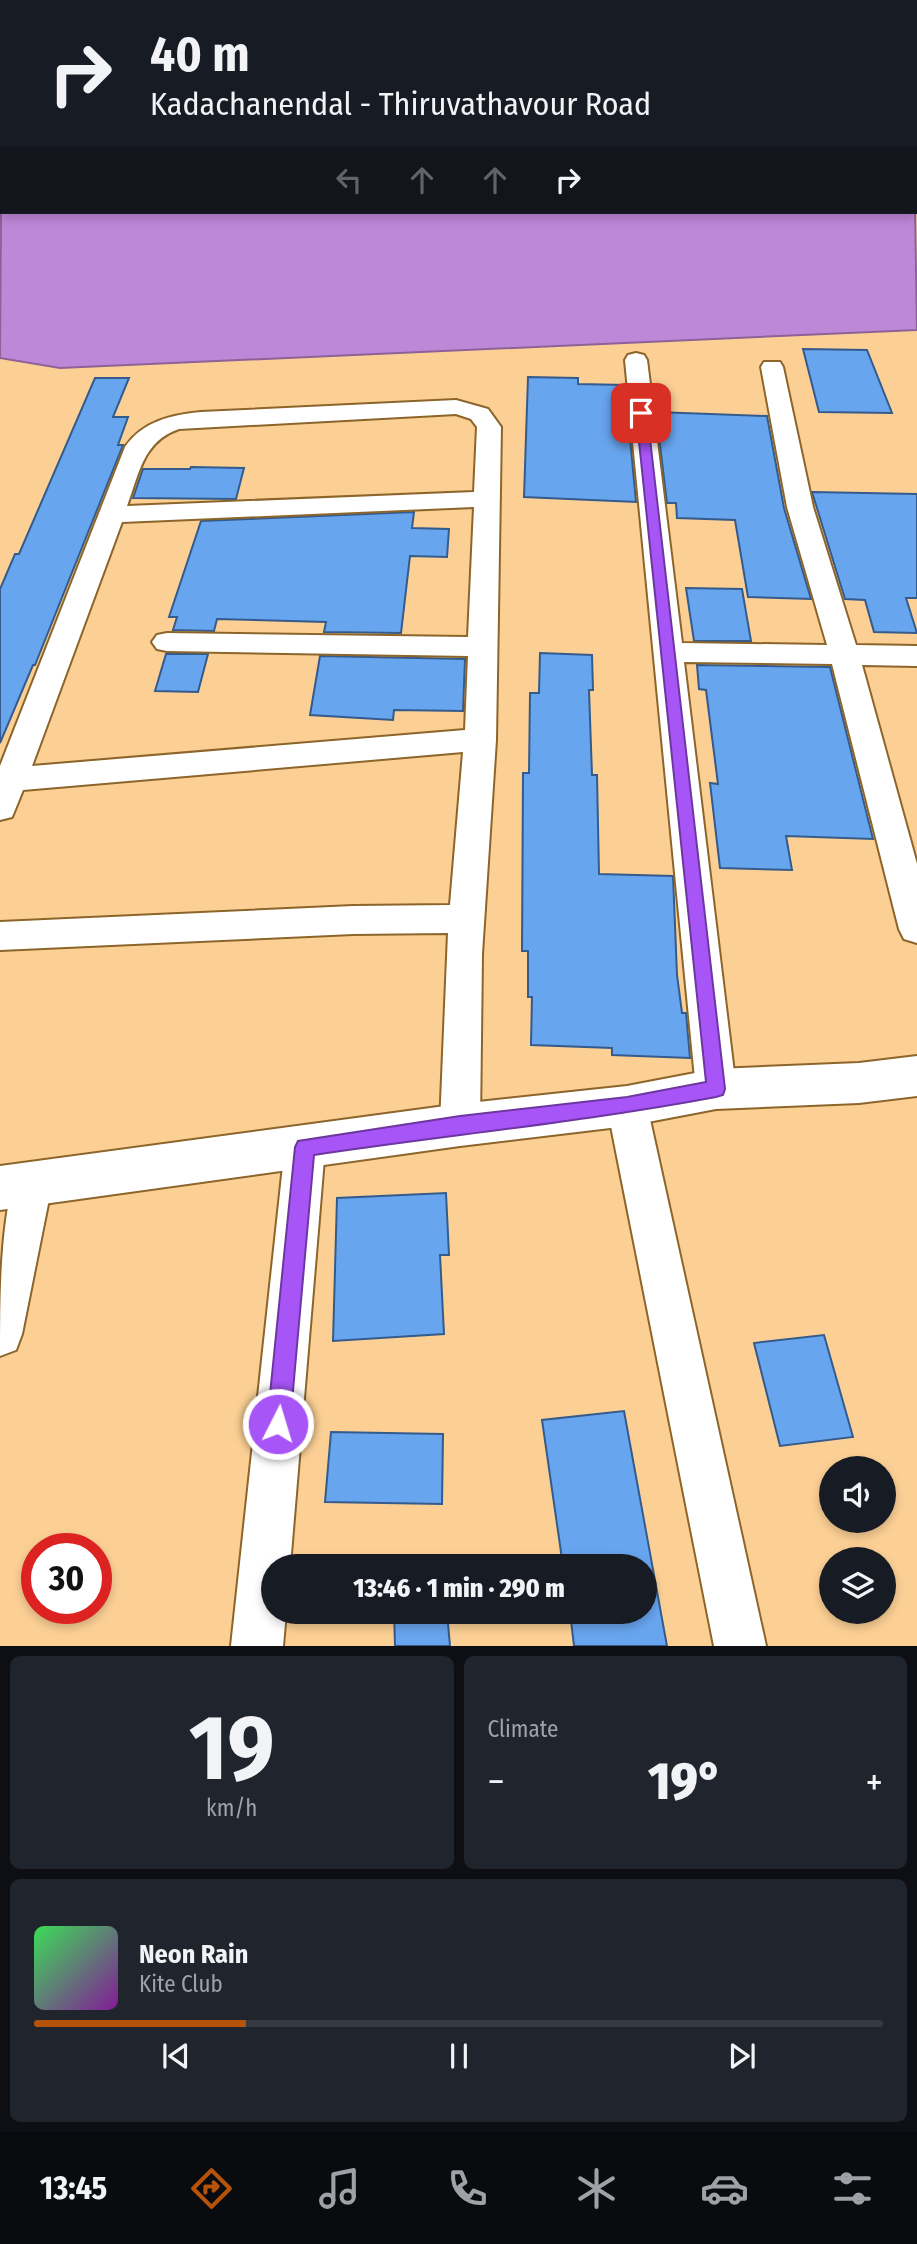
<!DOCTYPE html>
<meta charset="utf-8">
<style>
body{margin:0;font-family:"Fira Sans Condensed",sans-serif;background:#20242c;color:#f1f3f6;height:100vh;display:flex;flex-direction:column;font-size:26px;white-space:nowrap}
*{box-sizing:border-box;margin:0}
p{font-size:23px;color:#9ea1a6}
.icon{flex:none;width:38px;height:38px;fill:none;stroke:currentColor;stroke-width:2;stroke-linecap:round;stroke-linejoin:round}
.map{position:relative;height:1646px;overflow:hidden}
.drawer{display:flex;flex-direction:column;gap:10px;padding:10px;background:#0d0f14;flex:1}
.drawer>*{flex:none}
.hud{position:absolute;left:0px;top:0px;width:917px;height:214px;box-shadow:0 4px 10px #0003;background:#171b24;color:#f1f3f6;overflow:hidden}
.fabs{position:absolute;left:819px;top:1456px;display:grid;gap:14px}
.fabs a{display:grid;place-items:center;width:77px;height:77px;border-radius:50%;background:#171b24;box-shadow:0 4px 10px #0003;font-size:35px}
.speed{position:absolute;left:21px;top:1533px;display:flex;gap:14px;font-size:35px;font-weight:700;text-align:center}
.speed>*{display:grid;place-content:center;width:91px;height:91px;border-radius:50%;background:#171b24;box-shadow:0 4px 10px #0003;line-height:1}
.speed .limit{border:10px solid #d22;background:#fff;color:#111}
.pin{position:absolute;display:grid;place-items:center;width:60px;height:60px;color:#fff;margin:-30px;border-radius:14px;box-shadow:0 4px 10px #0006}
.me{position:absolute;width:77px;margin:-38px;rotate:5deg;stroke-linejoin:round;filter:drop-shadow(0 0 5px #0008)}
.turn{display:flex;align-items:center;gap:24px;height:147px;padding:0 35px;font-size:32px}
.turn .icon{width:91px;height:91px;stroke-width:2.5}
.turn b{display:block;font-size:49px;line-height:60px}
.lanes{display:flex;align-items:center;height:66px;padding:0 35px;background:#0003;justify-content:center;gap:35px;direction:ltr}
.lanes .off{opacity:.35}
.big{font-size:52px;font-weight:800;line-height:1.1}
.drawer .card{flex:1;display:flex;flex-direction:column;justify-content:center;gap:10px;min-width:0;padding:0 24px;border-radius:10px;background:#20242c}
.drawer .dial{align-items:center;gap:0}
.dial b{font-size:91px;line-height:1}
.song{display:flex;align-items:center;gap:21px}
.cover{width:84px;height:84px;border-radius:10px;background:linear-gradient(135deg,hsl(130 70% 55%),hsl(290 70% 35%))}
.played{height:7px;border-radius:4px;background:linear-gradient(90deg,#b45309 25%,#363941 25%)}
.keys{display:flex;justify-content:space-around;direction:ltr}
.heat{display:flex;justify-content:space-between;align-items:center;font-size:38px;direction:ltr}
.drawer .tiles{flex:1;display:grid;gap:10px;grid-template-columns:1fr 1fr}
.card:last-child{grid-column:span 2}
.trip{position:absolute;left:261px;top:1554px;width:396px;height:70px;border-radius:35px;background:#171b24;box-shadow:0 4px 10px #0003;font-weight:800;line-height:70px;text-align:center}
.tabs{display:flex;height:112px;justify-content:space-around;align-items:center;background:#090b0e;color:#9ea1a6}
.tabs .icon{width:49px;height:49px}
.tabs .on{color:#b45309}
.tabs b{font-size:32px;color:#f1f3f6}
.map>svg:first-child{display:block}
</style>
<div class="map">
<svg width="917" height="1646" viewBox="0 0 917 1646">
<rect width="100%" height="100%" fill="#fcd095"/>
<path fill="#be88d8" stroke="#8d6297" stroke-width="2" d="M 2,75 L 2,212 L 915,212 L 915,207 L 917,330 L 60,368 L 0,358 Z"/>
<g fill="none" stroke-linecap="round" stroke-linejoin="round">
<g fill="#be88d8" fill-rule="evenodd">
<path d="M 886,0 L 904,0 L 905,2 L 887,2 Z"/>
<rect x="915" y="20" width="2" height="10"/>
</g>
</g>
<g fill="#68a5ef" stroke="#345b8b" stroke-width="2">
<path d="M 803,349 L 867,350 L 892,413 L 819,412 Z"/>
<path d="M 528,377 L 578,378 L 578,384 L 625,385 L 636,502 L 524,497 Z"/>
<path d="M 95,378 L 129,378 L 113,417 L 128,417 L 118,445 L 123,445 L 35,665 L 33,665 L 0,743 L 0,589 L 15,554 L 19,554 Z"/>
<path d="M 656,412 L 767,416 L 784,508 L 811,599 L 748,597 L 735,520 L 677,518 L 676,503 L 667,503 Z"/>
<path d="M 191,467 L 244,468 L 236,499 L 133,498 L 143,469 L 190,469 Z"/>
<path d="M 812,492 L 917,494 L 917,598 L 906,598 L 917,633 L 874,632 L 865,600 L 845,599 Z"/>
<path d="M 414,512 L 412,528 L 449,529 L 447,557 L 410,556 L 401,633 L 324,632 L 326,622 L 217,619 L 214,631 L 173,630 L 177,617 L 169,617 L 201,521 Z"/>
<path d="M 686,588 L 742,589 L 751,641 L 694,641 Z"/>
<path d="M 540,653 L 592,655 L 593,690 L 589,690 L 592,775 L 597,775 L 599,874 L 673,876 L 677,975 L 682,1013 L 686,1013 L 690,1058 L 612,1055 L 612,1048 L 531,1045 L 532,997 L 528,997 L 528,951 L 522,951 L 523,773 L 529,773 L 530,693 L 539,693 Z"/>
<path d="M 166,654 L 208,654 L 198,692 L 155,691 Z"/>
<path d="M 320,656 L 465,659 L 463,711 L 394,710 L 393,720 L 310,715 Z"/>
<path d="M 697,665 L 830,667 L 873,839 L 786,836 L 792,870 L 720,868 L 710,783 L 718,784 L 706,690 L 699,689 Z"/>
<path d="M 446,1193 L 449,1255 L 440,1255 L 444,1334 L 333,1341 L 337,1198 Z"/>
<path d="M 824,1335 L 853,1437 L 780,1446 L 754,1343 Z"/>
<path d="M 624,1411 L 667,1646 L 574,1646 L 570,1612 L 644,1612 L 644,1566 L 563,1566 L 542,1420 Z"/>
<path d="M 331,1432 L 443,1434 L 442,1504 L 325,1502 Z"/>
<path d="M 394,1612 L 447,1612 L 450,1646 L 395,1646 Z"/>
</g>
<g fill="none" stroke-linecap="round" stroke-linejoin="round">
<defs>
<g id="street">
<path d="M 228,0 L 250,0 L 251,2 L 229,2 Z"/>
<path d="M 416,0 L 436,0 L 437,2 L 417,2 Z"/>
<path d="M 627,0 L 644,0 L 645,2 L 628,2 Z"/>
<rect x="0" y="18" width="2" height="8"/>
<rect x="915" y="192" width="2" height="12"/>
<path d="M 636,353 L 644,355 L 647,360 L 682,643 L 827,645 L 787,507 L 761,367 L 764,362 L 780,362 L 783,367 L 813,507 L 856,645 L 917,646 L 917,666 L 862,665 L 917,864 L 917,943 L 904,939 L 899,929 L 832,664 L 684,662 L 736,1089 L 730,1101 L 716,1106 L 702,1101 L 696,1089 L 625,360 L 628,355 Z"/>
<path d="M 456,400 L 488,409 L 501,427 L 496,740 L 482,954 L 480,1125 L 474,1138 L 460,1143 L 446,1138 L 440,1125 L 448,933 L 353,934 L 0,950 L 0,922 L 353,906 L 450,905 L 463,752 L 23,790 L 12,817 L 0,820 L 0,766 L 125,447 C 143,421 171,415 201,412 ZM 456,414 L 471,419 L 477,427 L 474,492 L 127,506 C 139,474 143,441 179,429 ZM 474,507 L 468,637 L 167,633 L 157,635 L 152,642 L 157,649 L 167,651 L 468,656 L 465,730 L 32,766 L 122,522 Z"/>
<path d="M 627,1088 L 641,1094 L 647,1106 L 766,1646 L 714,1646 L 607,1106 L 613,1094 Z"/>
<path d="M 305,1129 L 319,1134 L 325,1147 L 290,1566 L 273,1566 L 273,1612 L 286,1612 L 283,1646 L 231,1646 L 285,1147 L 291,1134 Z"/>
<path d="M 31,1165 L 46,1170 L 52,1184 L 22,1334 L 16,1350 L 0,1356 C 0,1296 0,1227 16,1170 Z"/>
</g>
<path id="secondary" d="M 917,1056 L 917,1096 L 859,1103 L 716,1109 L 627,1126 L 460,1146 L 0,1210 L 0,1166 L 460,1104 L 627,1086 L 716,1069 L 859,1063 Z"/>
<g id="primary">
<path d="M 93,0 L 111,0 L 92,2 Z"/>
<path d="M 0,55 L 2,55 L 0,66 Z"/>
</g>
</defs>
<use href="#street" stroke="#8c652b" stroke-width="4"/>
<use href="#secondary" stroke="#8c652b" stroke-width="4"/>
<use href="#primary" stroke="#8b5556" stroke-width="4"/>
<use href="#street" fill="#fff" fill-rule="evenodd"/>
<use href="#secondary" fill="#fff" fill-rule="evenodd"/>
<use href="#primary" fill="#deb1b5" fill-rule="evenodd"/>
</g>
<path fill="#a855f7" stroke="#6d37a1" stroke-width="2" d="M 641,410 L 647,413 L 725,1089 L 723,1095 L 716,1097 C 583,1122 448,1135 314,1155 L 290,1424 L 286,1432 L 278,1435 L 270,1432 L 267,1424 L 295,1147 L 298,1141 L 460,1116 L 627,1097 L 706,1082 L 636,413 Z"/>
</svg>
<div class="fabs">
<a><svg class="icon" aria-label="sound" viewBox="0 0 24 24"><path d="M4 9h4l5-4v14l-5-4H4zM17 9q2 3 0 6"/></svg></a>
<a><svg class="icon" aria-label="layers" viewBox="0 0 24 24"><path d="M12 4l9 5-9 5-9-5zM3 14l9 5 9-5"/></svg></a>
</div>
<div class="speed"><div class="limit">30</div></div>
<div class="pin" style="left:641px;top:413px;background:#d93025"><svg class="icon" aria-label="arrive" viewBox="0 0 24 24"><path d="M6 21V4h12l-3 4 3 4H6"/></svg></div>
<svg class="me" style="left:278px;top:1424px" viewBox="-20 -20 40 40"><circle r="17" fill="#a855f7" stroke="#fff" stroke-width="3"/><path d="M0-11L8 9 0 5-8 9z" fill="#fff"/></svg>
<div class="trip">13:46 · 1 min · 290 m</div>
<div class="hud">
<div class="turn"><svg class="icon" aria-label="right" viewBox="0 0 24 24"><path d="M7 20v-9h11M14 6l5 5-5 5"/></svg><div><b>40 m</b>Kadachanendal - Thiruvathavour Road</div></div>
<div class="lanes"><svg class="icon off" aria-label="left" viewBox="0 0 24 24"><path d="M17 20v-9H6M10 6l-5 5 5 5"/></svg><svg class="icon off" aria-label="ahead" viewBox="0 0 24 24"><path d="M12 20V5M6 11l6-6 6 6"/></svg><svg class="icon off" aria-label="ahead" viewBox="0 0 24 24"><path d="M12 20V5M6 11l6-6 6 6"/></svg><svg class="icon" aria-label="right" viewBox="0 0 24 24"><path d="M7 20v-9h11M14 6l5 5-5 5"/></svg></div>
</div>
</div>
<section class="drawer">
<div class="tiles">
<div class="card dial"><b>19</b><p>km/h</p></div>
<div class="card"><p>Climate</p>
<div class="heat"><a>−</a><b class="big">19°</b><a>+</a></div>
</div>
<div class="card">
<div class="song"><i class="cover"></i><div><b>Neon Rain</b><p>Kite Club</p></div></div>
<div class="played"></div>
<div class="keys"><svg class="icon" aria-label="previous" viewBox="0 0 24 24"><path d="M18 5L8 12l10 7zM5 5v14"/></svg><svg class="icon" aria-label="pause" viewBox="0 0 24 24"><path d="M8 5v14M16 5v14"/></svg><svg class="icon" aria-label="next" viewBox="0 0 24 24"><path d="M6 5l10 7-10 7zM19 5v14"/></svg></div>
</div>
</div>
</section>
<nav class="tabs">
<b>13:45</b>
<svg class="icon on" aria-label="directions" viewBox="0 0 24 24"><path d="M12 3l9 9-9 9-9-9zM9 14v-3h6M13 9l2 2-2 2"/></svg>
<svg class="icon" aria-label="music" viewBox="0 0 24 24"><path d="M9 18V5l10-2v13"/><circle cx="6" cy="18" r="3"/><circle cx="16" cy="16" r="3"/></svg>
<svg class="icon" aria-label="phone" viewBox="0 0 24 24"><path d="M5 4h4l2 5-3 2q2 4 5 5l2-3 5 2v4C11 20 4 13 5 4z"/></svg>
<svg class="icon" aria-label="climate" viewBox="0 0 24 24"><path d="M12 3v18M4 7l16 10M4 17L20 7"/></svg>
<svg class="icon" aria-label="car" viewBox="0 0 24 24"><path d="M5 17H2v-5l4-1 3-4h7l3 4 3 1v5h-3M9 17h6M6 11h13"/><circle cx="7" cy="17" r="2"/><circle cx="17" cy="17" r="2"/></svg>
<svg class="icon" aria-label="filters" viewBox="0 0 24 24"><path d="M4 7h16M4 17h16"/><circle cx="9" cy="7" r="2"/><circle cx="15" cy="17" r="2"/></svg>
</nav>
